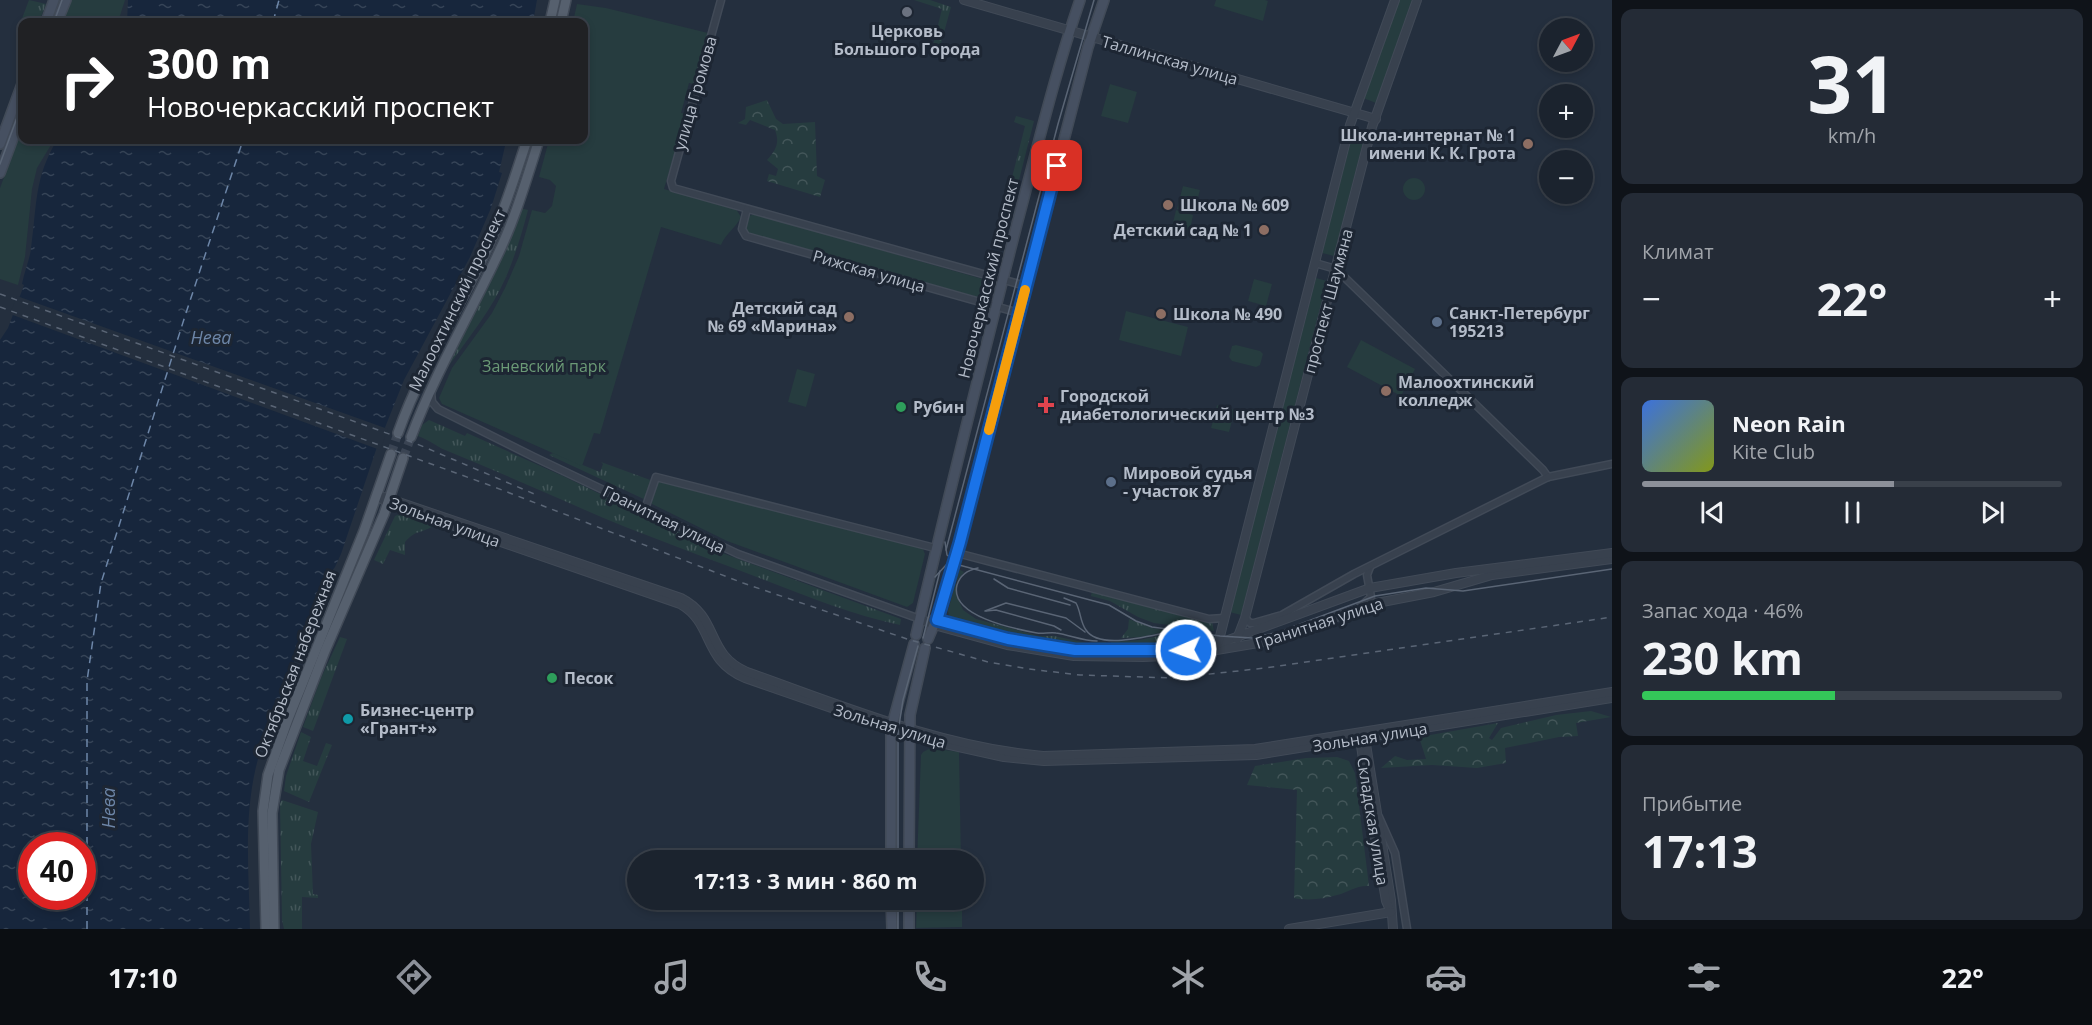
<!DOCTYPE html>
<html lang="ru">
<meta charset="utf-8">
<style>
body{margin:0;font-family:"Open Sans",sans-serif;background:#242b36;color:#f1f3f6;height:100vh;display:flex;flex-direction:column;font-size:22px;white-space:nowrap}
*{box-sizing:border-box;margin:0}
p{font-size:20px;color:#a0a4aa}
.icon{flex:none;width:33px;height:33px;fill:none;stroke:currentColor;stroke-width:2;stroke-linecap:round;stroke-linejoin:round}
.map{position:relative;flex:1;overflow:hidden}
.side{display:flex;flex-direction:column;gap:9px;padding:9px;background:#0f1319;width:480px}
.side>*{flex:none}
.top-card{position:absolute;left:18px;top:18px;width:570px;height:126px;border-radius:12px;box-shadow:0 3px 9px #0003,0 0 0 2px #39404a;background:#202124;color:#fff;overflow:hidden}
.needle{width:39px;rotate:49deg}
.fabs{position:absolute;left:1539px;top:18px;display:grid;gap:12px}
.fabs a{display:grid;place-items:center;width:54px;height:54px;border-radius:50%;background:#1b232e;box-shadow:0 3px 9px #0003,0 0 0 2px #39404a;font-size:30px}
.speed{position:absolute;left:18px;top:832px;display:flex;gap:12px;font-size:30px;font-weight:700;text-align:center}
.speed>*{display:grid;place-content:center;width:78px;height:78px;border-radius:50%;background:#1b232e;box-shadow:0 3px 9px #0003,0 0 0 2px #39404a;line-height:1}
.speed .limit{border:9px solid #d22;background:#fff;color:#111}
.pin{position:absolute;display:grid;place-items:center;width:51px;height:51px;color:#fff;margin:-26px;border-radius:12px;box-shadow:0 3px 9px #0006}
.me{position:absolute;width:66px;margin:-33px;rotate:268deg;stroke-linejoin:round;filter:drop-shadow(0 0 4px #0008)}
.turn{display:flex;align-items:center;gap:21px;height:126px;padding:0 30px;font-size:27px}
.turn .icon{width:78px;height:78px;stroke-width:2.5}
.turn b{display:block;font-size:42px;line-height:51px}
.big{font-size:45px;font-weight:700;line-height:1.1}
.side .tile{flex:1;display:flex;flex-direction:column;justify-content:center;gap:9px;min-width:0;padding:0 21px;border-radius:12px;background:#242b36}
.side .dial{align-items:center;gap:0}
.dial b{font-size:78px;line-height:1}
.song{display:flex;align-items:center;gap:18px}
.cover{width:72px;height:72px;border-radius:9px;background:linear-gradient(135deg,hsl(220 70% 55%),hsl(70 70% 35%))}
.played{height:6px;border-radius:3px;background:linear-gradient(90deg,#8c9099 60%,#39404a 60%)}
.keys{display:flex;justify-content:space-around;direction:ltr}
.heat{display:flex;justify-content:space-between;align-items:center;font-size:33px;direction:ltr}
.charge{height:9px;border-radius:4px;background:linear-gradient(90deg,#34c759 46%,#39404a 0)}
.trip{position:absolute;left:627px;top:850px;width:357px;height:60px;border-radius:30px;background:#1b232e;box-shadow:0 3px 9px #0003,0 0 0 2px #39404a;font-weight:700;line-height:60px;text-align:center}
.tabs{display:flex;height:96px;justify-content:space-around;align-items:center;background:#0b0e12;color:#a0a4aa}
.tabs .icon{width:42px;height:42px}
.tabs .selected{color:#8c9099}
.tabs b{font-size:27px;color:#f1f3f6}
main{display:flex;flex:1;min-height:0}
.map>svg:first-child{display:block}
</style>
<main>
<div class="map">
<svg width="1612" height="929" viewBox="0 0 1612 929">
<defs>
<pattern id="grass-tufts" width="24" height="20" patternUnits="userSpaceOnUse" patternTransform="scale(1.5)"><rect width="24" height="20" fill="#263c3f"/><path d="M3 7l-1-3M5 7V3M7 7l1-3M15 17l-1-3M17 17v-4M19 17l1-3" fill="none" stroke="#435659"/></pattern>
<pattern id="forest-crowns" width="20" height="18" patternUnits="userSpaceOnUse" patternTransform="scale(1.5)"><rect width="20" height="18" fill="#263c3f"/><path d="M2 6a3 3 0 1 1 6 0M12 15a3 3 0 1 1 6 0" fill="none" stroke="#435659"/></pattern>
<pattern id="water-ripples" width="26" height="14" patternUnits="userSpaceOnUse" patternTransform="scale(1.5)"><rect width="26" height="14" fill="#17263c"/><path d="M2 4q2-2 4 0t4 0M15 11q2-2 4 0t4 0" fill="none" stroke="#364457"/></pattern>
</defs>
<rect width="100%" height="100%" fill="#242f3e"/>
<g fill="url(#grass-tufts)">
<path d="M 29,0 L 46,4 L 39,22 L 22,22 L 22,25 L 20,24 Z"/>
<path d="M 914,0 L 930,0 L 951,7 L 940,47 L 933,45 L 942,9 Z"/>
<path d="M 1016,116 L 1034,121 L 1006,231 L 999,229 L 1025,126 L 1014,122 Z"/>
<path d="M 520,208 L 528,210 C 522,233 515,256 506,277 C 492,309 470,336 450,364 L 447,364 Z"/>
<path d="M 429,420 L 465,436 L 467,433 L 567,478 L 722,553 L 901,619 L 900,625 C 852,615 807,596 762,579 C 697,554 631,531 567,502 C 528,485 489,468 450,452 C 438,448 430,440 418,436 L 422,425 Z"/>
<path d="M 553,453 L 600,472 L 603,464 L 601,462 L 653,481 L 646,500 L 549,455 Z"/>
<path d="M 400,514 L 433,526 C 421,534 416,529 405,542 L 405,555 L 390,550 L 383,564 L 374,560 L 395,516 Z"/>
<path d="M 960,570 L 964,572 L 956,582 L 956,595 L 963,610 L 976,619 L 1039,636 L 1054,636 L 1087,643 L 1106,642 L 1106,646 L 1046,642 L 950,620 L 948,611 L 959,571 Z"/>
<path d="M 1092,591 L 1212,622 L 1214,631 L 1154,623 L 1138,617 L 1110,601 L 1091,596 Z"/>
<path d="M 1129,619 L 1152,628 L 1168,631 L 1140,637 L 1121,638 L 1128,629 Z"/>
<path d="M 1178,632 L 1215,637 L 1210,643 L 1169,647 L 1111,646 L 1111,642 L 1140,640 Z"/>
<path d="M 340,637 L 347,639 L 313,731 L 303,727 L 321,678 Z"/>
<path d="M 301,732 L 311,737 L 303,761 L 317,766 L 326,743 L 332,745 L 309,802 L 284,791 L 286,776 Z"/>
<path d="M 282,800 L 318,812 L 311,844 L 313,894 L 318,895 L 318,898 L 302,897 L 302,929 L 284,929 L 282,920 L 280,803 Z"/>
</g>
<g fill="url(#forest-crowns)">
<path d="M 767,100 L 776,119 L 783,124 L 815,122 L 817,176 L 825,180 L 820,197 L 767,181 L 769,174 L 776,176 L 778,169 L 767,160 C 776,150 780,143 775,130 L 750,120 L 746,125 L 738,123 L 745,119 L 746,107 Z"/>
<path d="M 1591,711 L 1611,717 L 1576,723 L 1578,736 L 1559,737 L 1505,748 L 1506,763 L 1477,768 L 1432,765 L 1381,768 L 1395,756 L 1407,760 L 1426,759 L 1419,737 L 1498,723 L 1489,738 L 1492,740 L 1501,728 L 1556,715 Z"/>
<path d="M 1337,757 L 1349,761 L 1355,773 L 1369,886 C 1356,885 1349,892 1337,895 C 1324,899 1307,901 1294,898 L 1297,790 L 1247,785 L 1255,766 L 1306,758 Z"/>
</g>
<g fill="#263c3f">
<path d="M 72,0 L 125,0 L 118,22 L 63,22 Z"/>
<path d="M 1216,0 L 1265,0 L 1268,1 L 1263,21 L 1214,6 Z"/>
<path d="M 1398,0 L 1412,0 L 1376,103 L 1363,98 Z"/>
<path d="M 577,4 L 606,8 L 708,33 L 694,84 L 689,83 L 681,113 L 686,114 L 664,189 L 736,209 L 741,217 C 736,228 726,233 721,245 L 661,227 L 600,434 L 594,433 L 582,466 L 442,404 L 439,398 L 452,368 L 492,313 L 505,288 L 519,256 L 532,210 L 545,213 L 552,206 L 556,186 L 550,180 L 539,177 L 549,140 L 584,140 L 584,22 L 573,22 Z"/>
<path d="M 1110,84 L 1137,92 L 1128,123 L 1101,116 Z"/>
<path d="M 1354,128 L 1366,131 L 1334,256 L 1322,253 Z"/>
<path d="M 22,129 L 22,140 L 54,140 L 37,168 L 32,189 L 25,257 L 18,285 L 0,279 L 0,188 Z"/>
<circle cx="1414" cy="189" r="11"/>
<path d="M 1183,186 L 1200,190 L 1194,213 L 1177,209 Z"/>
<path d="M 1176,210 L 1193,215 L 1189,235 L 1171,231 Z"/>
<path d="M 755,214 L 993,282 L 988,300 L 751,234 L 745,230 L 749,216 Z"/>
<path d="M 1316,278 L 1327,281 L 1241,615 L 1229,612 Z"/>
<path d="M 1254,279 L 1272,284 L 1266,306 L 1248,301 Z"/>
<path d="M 1126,311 L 1188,327 L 1181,356 L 1119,340 Z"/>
<path d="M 1361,340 L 1415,369 L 1401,396 L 1347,367 Z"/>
<path d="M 1236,345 L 1260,351 L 1263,354 L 1260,365 L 1256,367 L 1232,361 L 1229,357 L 1232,346 Z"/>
<path d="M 797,369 L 815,374 L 806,407 L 788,402 Z"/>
<path d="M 1217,405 L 1235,410 L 1229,432 L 1211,428 Z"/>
<path d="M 659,480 L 922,547 L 925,554 L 913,603 L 907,607 L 727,541 L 652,504 L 650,501 Z"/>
<path d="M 931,748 L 959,752 L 961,861 L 917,861 L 921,755 L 923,752 Z"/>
<path d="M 917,900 L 962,900 L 962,927 L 916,928 Z"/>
</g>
<g fill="url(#water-ripples)" fill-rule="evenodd">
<path d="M 128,0 L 537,0 L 533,22 L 127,22 Z"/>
<path d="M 57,140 L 510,140 L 510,142 L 506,142 L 499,172 L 502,173 L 491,208 L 470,257 L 404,380 L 376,450 L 341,554 L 335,567 L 324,582 L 261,749 C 242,808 249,869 250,929 L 0,929 L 0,340 L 8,328 L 24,285 L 22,284 C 24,272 30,259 31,248 C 37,205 34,178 57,140 ZM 32,846 L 82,846 L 82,897 L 32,897 Z"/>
</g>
<path fill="#242f3e" d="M 17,296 L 388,429 L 380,450 L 10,314 Z"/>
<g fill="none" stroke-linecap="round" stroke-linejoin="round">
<g stroke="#6d86a8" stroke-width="1.5" stroke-dasharray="8 6" stroke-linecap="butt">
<path d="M 273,22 L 279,0"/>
<path d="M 87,929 L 87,681 L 101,583 L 185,316 L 243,140"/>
</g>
<g stroke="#3a4453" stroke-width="9" stroke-dasharray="9 4.5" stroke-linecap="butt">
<path d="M 391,454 L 398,433"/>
<path d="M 403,458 L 411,437"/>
</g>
<defs>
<g id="minor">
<path d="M 721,0 L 671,181 L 673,188 L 1026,286"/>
<path d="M 747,209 L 742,229 L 746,236 L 1019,313"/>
<path d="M 1315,263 L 1336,269 L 1543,470 L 1548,477"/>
<path d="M 431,392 L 432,402 L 438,409 L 534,457 L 738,554 L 920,619"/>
<path d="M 645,509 L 656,477 L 935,548"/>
<path d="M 957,553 L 1209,619 L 1224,618"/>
<path d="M 1359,608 L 1371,597 L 1367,575 L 1370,567"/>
<path d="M 1245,618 L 1250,623 L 1254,623 L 1282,615 L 1354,574 L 1548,477 L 1612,464"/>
<path d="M 1379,817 L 1395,853 L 1407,929"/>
</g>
<g id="tertiary">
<path d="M 964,0 L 1376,119"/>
<path d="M 377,496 L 388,503 L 680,604 C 715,624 701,659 745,678 L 918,738 L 1004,757 L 1044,761 L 1256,755 L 1612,698"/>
<path d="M 384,497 L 681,598 C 720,618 705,654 747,672 C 843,706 941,747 1043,756 L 1255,749 L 1612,692"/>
<path d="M 920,619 L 934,625 L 1007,645 L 1074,656 L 1143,657 L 1187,655 L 1264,642 L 1377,603 L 1434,592 L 1492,575 L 1612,559"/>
<path d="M 933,619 L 1008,639 L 1075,650 L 1142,651 L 1186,650 L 1212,646 L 1370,588 L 1456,573 L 1612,553"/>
<path d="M 1237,639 L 1245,618 L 1372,127 L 1417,0"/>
<path d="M 1218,644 L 1350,125 L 1395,0"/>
<path d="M 1361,734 L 1360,739 L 1367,787"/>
<path d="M 1363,734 L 1365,738 L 1391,900 L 1393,929"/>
<path d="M 1371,814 L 1386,901 L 1390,910"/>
<path d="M 1289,929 L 1391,912"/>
</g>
<g id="secondary">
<path d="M 46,22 L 54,0"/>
<path d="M 57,22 L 66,0"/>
<path d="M 0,144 L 22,84"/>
<path d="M 0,173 L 22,114"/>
<path d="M 916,635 C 948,498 982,361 1017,224 C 1037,149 1055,73 1080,0"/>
<path d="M 928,639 L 942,606 L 960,542 L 1088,47 L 1104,0"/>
<path d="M 891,861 L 891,729 L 914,644"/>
<path d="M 909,861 L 910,715 L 925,648"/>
<path d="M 891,900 L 892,929"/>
<path d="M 909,929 L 909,900"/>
</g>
<g id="primary">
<path d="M 550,22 L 555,0"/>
<path d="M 561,22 L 566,0"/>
<path d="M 398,433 C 421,368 458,310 488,247 C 504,213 515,176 527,140"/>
<path d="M 411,437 C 435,373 470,314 499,252 C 516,216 527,177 539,140"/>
<path d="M 266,929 L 263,811 L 268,775 L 288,719 L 364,531 L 391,454"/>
<path d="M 274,929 L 272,813 L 279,770 L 325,651 L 384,514 L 403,458"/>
</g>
</defs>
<use href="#minor" stroke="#414a57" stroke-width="9"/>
<use href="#tertiary" stroke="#414a57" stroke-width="10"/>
<use href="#secondary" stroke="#414a57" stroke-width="12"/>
<use href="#primary" stroke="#414a57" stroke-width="12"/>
<use href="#minor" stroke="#38414e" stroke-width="6"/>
<use href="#tertiary" stroke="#38414e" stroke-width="8"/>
<use href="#secondary" stroke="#465061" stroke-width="9"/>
<use href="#primary" stroke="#56606e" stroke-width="9"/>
<g stroke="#5a6575" stroke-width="1.5">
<path d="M 54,22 L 62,0"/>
<path d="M 0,164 L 22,104"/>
<path d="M 945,542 L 947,555 L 959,565 L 1109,605 L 1136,621 L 1152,627 L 1220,636 L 1252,638 L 1279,632 L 1375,596 L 1426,588 L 1463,591 L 1612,569"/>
<path d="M 946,550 L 1058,124 L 1094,0"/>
<path d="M 978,568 C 968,570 960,575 957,585 C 949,616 1015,629 1037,633 C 1043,634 1050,632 1056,633 C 1070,635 1083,641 1097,641"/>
<path d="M 935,577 L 947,564 L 960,563"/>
<path d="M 994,579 L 1008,588 L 1070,605"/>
<path d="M 1064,598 L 1076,603 C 1081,612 1080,622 1086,630 C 1099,650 1148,636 1169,632"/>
<path d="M 985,611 L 1006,603 L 1066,618 L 1085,632"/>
<path d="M 986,611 L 996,610 L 1054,626 L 1061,630"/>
<path d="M 923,638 L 940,571"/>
<path d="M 898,861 L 898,732 L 903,700 L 918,646"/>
<path d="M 898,900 L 898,929"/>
</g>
<g stroke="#5a6575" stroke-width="1.5" stroke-dasharray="6 6" stroke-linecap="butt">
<path d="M 0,294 L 417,444 L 539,496"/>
<path d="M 0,307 L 489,485 L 743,583 L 907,639 L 988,662 L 1029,669 L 1080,675 L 1173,678 L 1265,668 L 1612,617"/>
</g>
</g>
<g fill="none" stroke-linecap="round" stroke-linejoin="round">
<defs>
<path id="route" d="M 1057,166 L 960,542 L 937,620 L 1008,639 L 1075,650 L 1186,650"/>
</defs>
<use href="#route" stroke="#114b97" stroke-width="15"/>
<use href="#route" stroke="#1a73e8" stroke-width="10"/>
<path stroke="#f59e0b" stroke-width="10" d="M 989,430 L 1025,290"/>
</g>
<circle fill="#6b7280" stroke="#1d2633" stroke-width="2" cx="907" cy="12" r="6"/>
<g fill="#8d6e63" stroke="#1d2633" stroke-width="2">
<circle cx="1528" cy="144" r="6"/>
<circle cx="1168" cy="205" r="6"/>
<circle cx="1264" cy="230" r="6"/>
<circle cx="1161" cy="314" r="6"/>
<circle cx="849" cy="317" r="6"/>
<circle cx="1386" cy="391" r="6"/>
</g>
<g fill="#5c6f8a" stroke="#1d2633" stroke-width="2">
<circle cx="1437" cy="322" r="6"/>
<circle cx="1111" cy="482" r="6"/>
</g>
<path fill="#e0444e" stroke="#1d2633" stroke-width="2" d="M1043 396h6v6h6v6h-6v6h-6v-6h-6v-6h6z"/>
<g fill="#2e9e5b" stroke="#1d2633" stroke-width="2">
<circle cx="901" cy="407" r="6"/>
<circle cx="552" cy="678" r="6"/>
</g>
<circle fill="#0f9aa8" stroke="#1d2633" stroke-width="2" cx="348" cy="719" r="6"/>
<g text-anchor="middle" stroke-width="6" stroke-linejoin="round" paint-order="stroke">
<g font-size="16" font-weight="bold" fill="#b4bcc9" stroke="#1d2633" text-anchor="start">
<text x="907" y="37" text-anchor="middle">Церковь<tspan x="907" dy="18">Большого Города</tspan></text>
<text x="1516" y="141" text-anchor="end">Школа-интернат № 1<tspan x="1516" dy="18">имени К. К. Грота</tspan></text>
<text x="1180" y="211">Школа № 609</text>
<text x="1252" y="236" text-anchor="end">Детский сад № 1</text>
<text x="837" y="314" text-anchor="end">Детский сад<tspan x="837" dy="18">№ 69 «Марина»</tspan></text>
<text x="1449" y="319">Санкт-Петербург<tspan x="1449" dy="18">195213</tspan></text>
<text x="1173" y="320">Школа № 490</text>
<text x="1398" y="388">Малоохтинский<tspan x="1398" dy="18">колледж</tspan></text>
<text x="1060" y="402">Городской<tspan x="1060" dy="18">диабетологический центр №3</tspan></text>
<text x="913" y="413">Рубин</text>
<text x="1123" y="479">Мировой судья<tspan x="1123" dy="18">- участок 87</tspan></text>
<text x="564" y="684">Песок</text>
<text x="360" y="716">Бизнес-центр<tspan x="360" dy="18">«Грант+»</tspan></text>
</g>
<g font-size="16" fill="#b4bcc9" stroke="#1d2633">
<text transform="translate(1170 60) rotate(16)" y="6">Таллинская улица</text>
<text transform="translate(695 93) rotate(-74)" y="6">улица Громова</text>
<text transform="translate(869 271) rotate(16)" y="6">Рижская улица</text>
<text transform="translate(988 278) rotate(-76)" y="6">Новочеркасский проспект</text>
<text transform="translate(457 300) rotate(-64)" y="6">Малоохтинский проспект</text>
<text transform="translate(1328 301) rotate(-75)" y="6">проспект Шаумяна</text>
<text transform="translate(664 519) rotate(26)" y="6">Гранитная улица</text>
<text transform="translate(445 522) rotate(20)" y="6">Зольная улица</text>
<text transform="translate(1319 623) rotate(-18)" y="6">Гранитная улица</text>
<text transform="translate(295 664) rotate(-69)" y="6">Октябрьская набережная</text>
<text transform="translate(890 726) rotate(17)" y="6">Зольная улица</text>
<text transform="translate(1370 737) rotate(-9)" y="6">Зольная улица</text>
<text transform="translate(1373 821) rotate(81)" y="6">Складская улица</text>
</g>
<g font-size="16" fill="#6b9a76" stroke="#1d2633">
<text x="544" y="372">Заневский парк</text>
</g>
<g font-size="18" font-style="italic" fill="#6d86a8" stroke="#1d2633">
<text x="211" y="344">Нева</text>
<text transform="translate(109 808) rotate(-90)" y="6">Нева</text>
</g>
</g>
</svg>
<div class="fabs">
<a><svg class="needle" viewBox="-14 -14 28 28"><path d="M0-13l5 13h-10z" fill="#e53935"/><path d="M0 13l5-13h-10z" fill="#a0a4aa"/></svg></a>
<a>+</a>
<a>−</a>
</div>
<div class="speed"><div class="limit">40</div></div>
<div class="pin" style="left:1057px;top:166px;background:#d93025"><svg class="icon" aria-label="arrive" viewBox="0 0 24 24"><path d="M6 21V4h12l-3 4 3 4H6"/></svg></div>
<svg class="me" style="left:1186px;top:650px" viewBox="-20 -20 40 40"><circle r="17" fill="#1a73e8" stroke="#fff" stroke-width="3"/><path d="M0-11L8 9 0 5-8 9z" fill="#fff"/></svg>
<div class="trip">17:13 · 3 мин · 860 m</div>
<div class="top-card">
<div class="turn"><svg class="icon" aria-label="right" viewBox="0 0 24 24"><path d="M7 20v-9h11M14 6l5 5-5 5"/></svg><div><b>300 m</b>Новочеркасский проспект</div></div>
</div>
</div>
<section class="side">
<div class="tile dial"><b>31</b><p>km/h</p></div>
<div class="tile"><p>Климат</p>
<div class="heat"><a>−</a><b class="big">22°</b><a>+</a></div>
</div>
<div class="tile">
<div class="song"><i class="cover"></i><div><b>Neon Rain</b><p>Kite Club</p></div></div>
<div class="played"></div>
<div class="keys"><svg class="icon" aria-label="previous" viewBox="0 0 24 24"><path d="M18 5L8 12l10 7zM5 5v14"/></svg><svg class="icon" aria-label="pause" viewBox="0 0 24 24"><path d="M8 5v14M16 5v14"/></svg><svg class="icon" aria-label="next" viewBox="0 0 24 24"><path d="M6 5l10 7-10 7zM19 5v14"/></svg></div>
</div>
<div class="tile"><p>Запас хода · 46%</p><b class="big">230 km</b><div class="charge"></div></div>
<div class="tile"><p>Прибытие</p><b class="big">17:13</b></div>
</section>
</main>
<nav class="tabs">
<b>17:10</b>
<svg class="icon selected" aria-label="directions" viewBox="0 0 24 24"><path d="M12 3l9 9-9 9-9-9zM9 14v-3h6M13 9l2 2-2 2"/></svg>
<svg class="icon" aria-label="music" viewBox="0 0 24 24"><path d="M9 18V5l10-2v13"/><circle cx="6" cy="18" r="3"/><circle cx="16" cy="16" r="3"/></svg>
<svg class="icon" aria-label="phone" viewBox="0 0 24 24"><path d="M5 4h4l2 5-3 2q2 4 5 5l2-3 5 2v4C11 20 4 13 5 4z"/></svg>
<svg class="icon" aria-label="climate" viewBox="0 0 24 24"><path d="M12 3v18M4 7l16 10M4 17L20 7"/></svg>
<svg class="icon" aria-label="car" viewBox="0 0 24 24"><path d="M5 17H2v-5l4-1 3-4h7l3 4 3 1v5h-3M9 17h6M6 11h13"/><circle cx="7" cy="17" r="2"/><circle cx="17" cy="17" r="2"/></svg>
<svg class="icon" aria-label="filters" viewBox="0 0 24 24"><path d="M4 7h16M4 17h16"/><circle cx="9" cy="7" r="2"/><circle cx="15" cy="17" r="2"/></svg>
<b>22°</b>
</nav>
